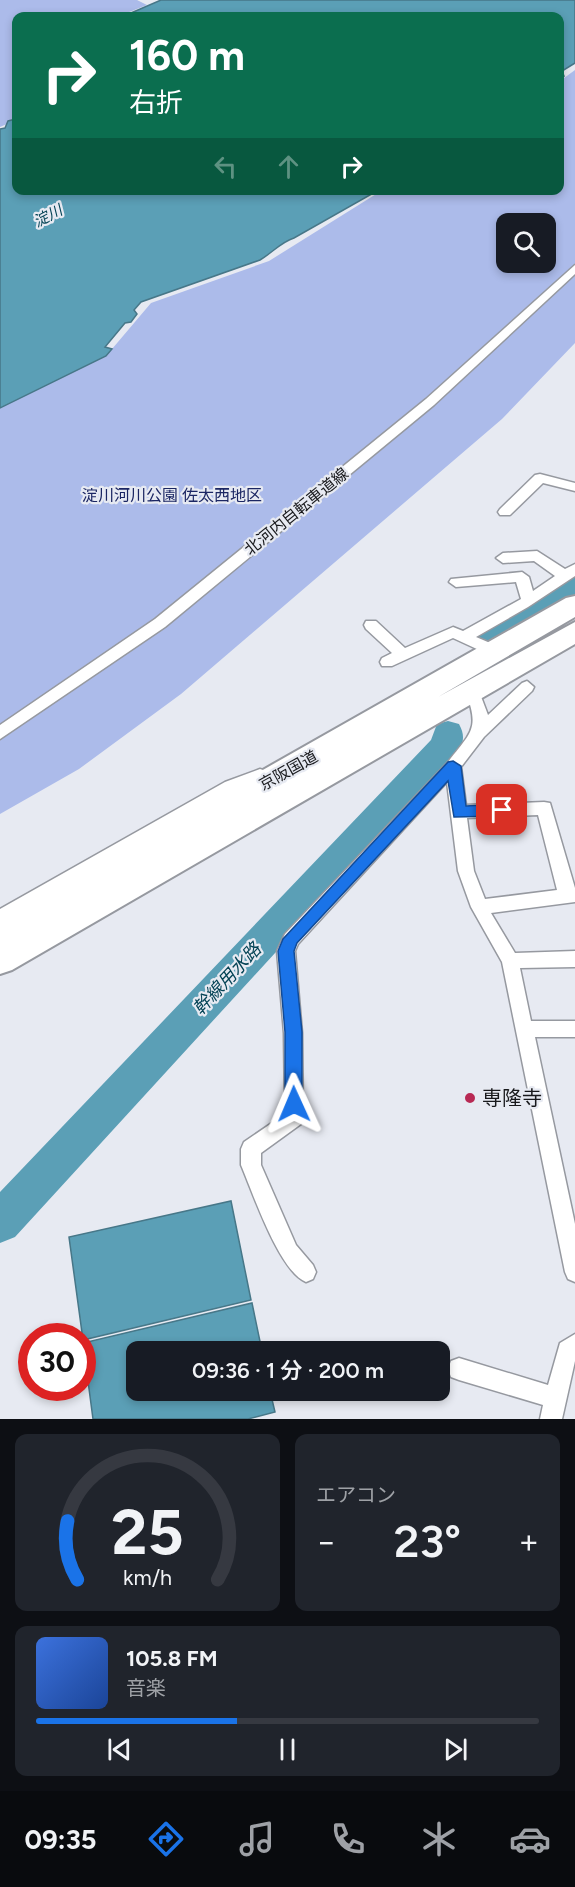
<!DOCTYPE html>
<html lang="ja">
<meta charset="utf-8">
<style>
body{margin:0;font-family:Figtree,"Noto Sans JP",sans-serif;background:#20242c;color:#f1f3f6;height:100vh;display:flex;flex-direction:column;font-size:22px;white-space:nowrap}
*{box-sizing:border-box;margin:0}
p{font-size:20px;color:#9ea1a6}
.icon{flex:none;width:33px;height:33px;fill:none;stroke:currentColor;stroke-width:2;stroke-linecap:round;stroke-linejoin:round}
.map{position:relative;height:1419px;overflow:hidden}
.details{display:flex;flex-direction:column;gap:15px;padding:15px;background:#0d0f14;flex:1}
.details>*{flex:none}
.banner{position:absolute;left:12px;top:12px;width:552px;height:183px;border-radius:12px;box-shadow:0 3px 9px #0003;background:#0b6e4f;color:#fff;overflow:hidden}
.controls{position:absolute;left:496px;top:213px;display:grid;gap:12px}
.controls a{display:grid;place-items:center;width:60px;height:60px;border-radius:12px;background:#171b24;box-shadow:0 3px 9px #0003;font-size:30px}
.speed{position:absolute;left:18px;top:1323px;display:flex;gap:12px;font-size:30px;font-weight:700;text-align:center}
.speed>*{display:grid;place-content:center;width:78px;height:78px;border-radius:50%;background:#171b24;box-shadow:0 3px 9px #0003;line-height:1}
.speed .limit{border:9px solid #d22;background:#fff;color:#111}
.pin{position:absolute;display:grid;place-items:center;width:51px;height:51px;color:#fff;margin:-26px;border-radius:12px;box-shadow:0 3px 9px #0006}
.me{position:absolute;width:66px;margin:-33px;rotate:359deg;stroke-linejoin:round;filter:drop-shadow(0 0 4px #0008)}
.turn{display:flex;align-items:center;gap:21px;height:126px;padding:0 18px;font-size:27px}
.turn .icon{width:78px;height:78px;stroke-width:2.5}
.turn b{display:block;font-size:42px;line-height:51px}
.lanes{display:flex;align-items:center;height:57px;padding:0 18px;background:#0003;justify-content:center;gap:30px;direction:ltr}
.lanes .off{opacity:.35}
.big{font-size:45px;font-weight:600;line-height:1.1}
.details .card{flex:1;display:flex;flex-direction:column;justify-content:center;gap:9px;min-width:0;padding:0 21px;border-radius:12px;background:#20242c}
.details .dial{align-items:center;gap:0}
.dial svg{height:156px;overflow:visible;fill:none;stroke:#363941;stroke-width:7;stroke-linecap:round;text-anchor:middle}
.dial text{fill:#f1f3f6;stroke:none}
.song{display:flex;align-items:center;gap:18px}
.cover{width:72px;height:72px;border-radius:9px;background:linear-gradient(135deg,hsl(220 70% 55%),hsl(220 70% 35%))}
.played{height:6px;border-radius:3px;background:linear-gradient(90deg,#1a73e8 40%,#363941 40%)}
.keys{display:flex;justify-content:space-around;direction:ltr}
.heat{display:flex;justify-content:space-between;align-items:center;font-size:33px;direction:ltr}
.details .tiles{flex:1;display:grid;gap:15px;grid-template-columns:1fr 1fr}
.card:last-child{grid-column:span 2}
.trip{position:absolute;left:126px;top:1341px;width:324px;height:60px;border-radius:12px;background:#171b24;box-shadow:0 3px 9px #0003;font-weight:600;line-height:60px;text-align:center}
.tabs{display:flex;height:96px;justify-content:space-around;align-items:center;background:#090b0e;color:#9ea1a6}
.tabs .icon{width:42px;height:42px}
.tabs .selected{color:#1a73e8}
.tabs b{font-size:27px;color:#f1f3f6}
.map>svg:first-child{display:block}
</style>
<div class="map">
<svg width="575" height="1419" viewBox="0 0 575 1419">
<rect width="100%" height="100%" fill="#e7eaf2"/>
<g fill="#acbbea" fill-rule="evenodd">
<path d="M 0,0 L 137,0 L 147,5 L 119,16 L 16,16 L 14,100 L 16,101 L 16,120 L 0,127 Z"/>
<path d="M 575,70 L 575,343 L 502,419 L 181,694 L 79,769 L 0,814 L 0,408 L 112,349 L 151,303 L 269,261 L 381,191 L 560,190 L 560,81 ZM 507,224 L 546,224 L 546,262 L 507,262 Z"/>
</g>
<g fill="#5b9fb6" stroke="#477788" stroke-width="1.5">
<path d="M 161,0 L 575,0 L 575,63 L 562,71 L 564,76 L 560,76 L 560,16 L 124,16 Z"/>
<path d="M 16,119 L 16,190 L 377,191 L 294,238 C 281,242 272,253 260,260 L 141,302 L 134,310 L 137,314 L 131,322 L 125,323 L 105,347 L 112,349 L 106,356 L 0,408 L 0,129 L 5,128 L 8,121 Z"/>
<path d="M 231,1201 L 251,1300 L 83,1340 L 69,1237 Z"/>
<path d="M 252,1303 L 262,1351 L 136,1352 L 136,1390 L 270,1391 L 275,1412 L 248,1419 L 93,1419 L 83,1343 Z"/>
</g>
<g fill="none" stroke-linecap="round" stroke-linejoin="round">
<g fill="#5b9fb6" fill-rule="evenodd">
<path d="M 575,570 L 575,594 L 494,645 L 483,648 L 472,645 L 468,637 L 472,629 L 565,573 Z"/>
<path d="M 448,721 L 459,724 C 465,735 464,742 458,753 L 15,1237 L 0,1243 L 0,1192 L 431,740 L 437,724 Z"/>
</g>
<defs>
<g id="street">
<path d="M 575,265 L 575,274 L 434,405 L 165,627 L 0,739 L 0,725 L 155,619 L 426,399 Z"/>
<path d="M 540,474 L 575,483 L 575,491 L 543,483 L 510,515 L 500,515 L 498,512 L 500,509 L 535,475 Z"/>
<path d="M 537,551 L 565,569 L 575,564 L 575,576 L 528,607 L 476,637 L 502,648 L 504,652 L 502,656 L 492,656 L 453,638 L 392,666 L 382,666 L 380,662 L 382,658 L 392,653 L 366,629 L 364,625 L 366,621 L 376,621 L 405,648 L 453,627 L 463,631 L 521,599 L 516,582 L 456,587 L 449,582 L 451,579 L 522,572 L 529,577 L 533,591 L 555,576 L 534,561 L 503,563 L 496,558 L 503,553 Z"/>
<path d="M 527,681 L 534,687 L 532,691 L 484,737 L 461,767 L 466,805 L 544,802 L 550,803 L 575,888 L 575,902 L 491,913 L 515,953 L 575,951 L 575,967 L 520,968 L 531,1021 L 575,1021 L 575,1037 L 535,1037 L 575,1224 L 575,1282 L 568,1279 L 565,1272 L 502,962 L 471,907 L 458,871 L 447,782 L 298,944 L 295,951 L 302,1033 L 303,1118 L 301,1124 L 261,1153 L 261,1165 L 296,1245 L 313,1265 L 316,1272 L 313,1279 L 306,1282 C 279,1271 253,1193 241,1165 L 241,1149 L 244,1142 L 285,1114 L 284,1033 L 277,951 L 285,934 L 448,762 C 472,731 480,729 465,690 L 467,686 L 477,686 L 488,715 L 522,683 ZM 538,815 L 557,890 L 485,899 L 474,871 L 467,818 Z"/>
<path d="M 260,769 L 266,771 L 268,775 L 266,779 L 237,790 L 0,924 L 0,909 L 225,782 Z"/>
<path d="M 575,1334 L 575,1361 L 562,1419 L 540,1419 L 543,1405 L 459,1380 L 451,1377 L 448,1369 L 451,1361 L 459,1358 L 548,1385 L 560,1343 Z"/>
</g>
<path id="highway" d="M 575,596 L 575,617 L 438,697 L 575,622 L 575,644 L 12,970 L 0,974 L 0,919 L 566,598 Z"/>
</defs>
<use href="#street" stroke="#9699a0" stroke-width="3"/>
<use href="#highway" stroke="#9699a0" stroke-width="4"/>
<use href="#street" fill="#fff" fill-rule="evenodd"/>
<use href="#highway" fill="#fff" fill-rule="evenodd"/>
</g>
<path fill="#1a73e8" stroke="#114b97" stroke-width="1.5" d="M 453,761 L 461,766 L 466,806 L 502,804 L 509,810 L 502,816 L 454,817 L 448,781 L 297,943 L 294,951 L 302,1032 L 302,1104 L 300,1110 L 294,1112 L 288,1110 L 285,1104 L 285,1032 L 278,951 L 283,939 L 448,762 Z"/>
<circle fill="#b82954" stroke="#e7eaf2" stroke-width="2" cx="470" cy="1098" r="6"/>
<g text-anchor="middle" stroke-width="4.5" stroke-linejoin="round" paint-order="stroke">
<g font-size="15" font-style="italic" fill="#044355" stroke="#e7eaf2">
<text transform="translate(48 216) rotate(-28)" y="5">淀川</text>
</g>
<g font-size="16" fill="#1b2663" stroke="#e7eaf2">
<text x="172" y="501">淀川河川公園 佐太西地区</text>
</g>
<g font-size="16" fill="#18191c" stroke="#e7eaf2">
<text transform="translate(296 511) rotate(-39)" y="6">北河内自転車道線</text>
<text transform="translate(288 770) rotate(-29)" y="6">京阪国道</text>
</g>
<g font-size="18" font-style="italic" fill="#044355" stroke="#e7eaf2">
<text transform="translate(227 979) rotate(-47)" y="6">幹線用水路</text>
</g>
<g font-size="20" fill="#18191c" stroke="#e7eaf2" text-anchor="start">
<text x="482" y="1105">専隆寺</text>
</g>
</g>
</svg>
<div class="controls">
<a><svg class="icon" aria-label="search" viewBox="0 0 24 24"><circle cx="10" cy="10" r="6"/><path d="M15 15l6 6"/></svg></a>
</div>
<div class="speed"><div class="limit">30</div></div>
<div class="pin" style="left:502px;top:810px;background:#d93025"><svg class="icon" aria-label="arrive" viewBox="0 0 24 24"><path d="M6 21V4h12l-3 4 3 4H6"/></svg></div>
<svg class="me" style="left:294px;top:1104px" viewBox="-20 -20 40 40"><path d="M0-17L14 15 0 8-14 15z" fill="#1a73e8" stroke="#fff" stroke-width="4"/></svg>
<div class="trip">09:36 · 1 分 · 200 m</div>
<div class="banner">
<div class="turn"><svg class="icon" aria-label="right" viewBox="0 0 24 24"><path d="M7 20v-9h11M14 6l5 5-5 5"/></svg><div><b>160 m</b>右折</div></div>
<div class="lanes"><svg class="icon off" aria-label="left" viewBox="0 0 24 24"><path d="M17 20v-9H6M10 6l-5 5 5 5"/></svg><svg class="icon off" aria-label="ahead" viewBox="0 0 24 24"><path d="M12 20V5M6 11l6-6 6 6"/></svg><svg class="icon" aria-label="right" viewBox="0 0 24 24"><path d="M7 20v-9h11M14 6l5 5-5 5"/></svg></div>
</div>
</div>
<section class="details">
<div class="tiles">
<div class="card dial"><svg viewBox="0 0 100 80">
<path d="M14 69A42 42 0 1 1 86 69"/>
<path d="M14 69A42 42 0 0 1 9 39" stroke="#1a73e8"/>
<text x="50" y="56" font-size="32" font-weight="700">25</text>
<text x="50" y="72" font-size="11">km/h</text>
</svg></div>
<div class="card"><p>エアコン</p>
<div class="heat"><a>−</a><b class="big">23°</b><a>+</a></div>
</div>
<div class="card">
<div class="song"><i class="cover"></i><div><b>105.8 FM</b><p>音楽</p></div></div>
<div class="played"></div>
<div class="keys"><svg class="icon" aria-label="previous" viewBox="0 0 24 24"><path d="M18 5L8 12l10 7zM5 5v14"/></svg><svg class="icon" aria-label="pause" viewBox="0 0 24 24"><path d="M8 5v14M16 5v14"/></svg><svg class="icon" aria-label="next" viewBox="0 0 24 24"><path d="M6 5l10 7-10 7zM19 5v14"/></svg></div>
</div>
</div>
</section>
<nav class="tabs">
<b>09:35</b>
<svg class="icon selected" aria-label="directions" viewBox="0 0 24 24"><path d="M12 3l9 9-9 9-9-9zM9 14v-3h6M13 9l2 2-2 2"/></svg>
<svg class="icon" aria-label="music" viewBox="0 0 24 24"><path d="M9 18V5l10-2v13"/><circle cx="6" cy="18" r="3"/><circle cx="16" cy="16" r="3"/></svg>
<svg class="icon" aria-label="phone" viewBox="0 0 24 24"><path d="M5 4h4l2 5-3 2q2 4 5 5l2-3 5 2v4C11 20 4 13 5 4z"/></svg>
<svg class="icon" aria-label="climate" viewBox="0 0 24 24"><path d="M12 3v18M4 7l16 10M4 17L20 7"/></svg>
<svg class="icon" aria-label="car" viewBox="0 0 24 24"><path d="M5 17H2v-5l4-1 3-4h7l3 4 3 1v5h-3M9 17h6M6 11h13"/><circle cx="7" cy="17" r="2"/><circle cx="17" cy="17" r="2"/></svg>
</nav>
